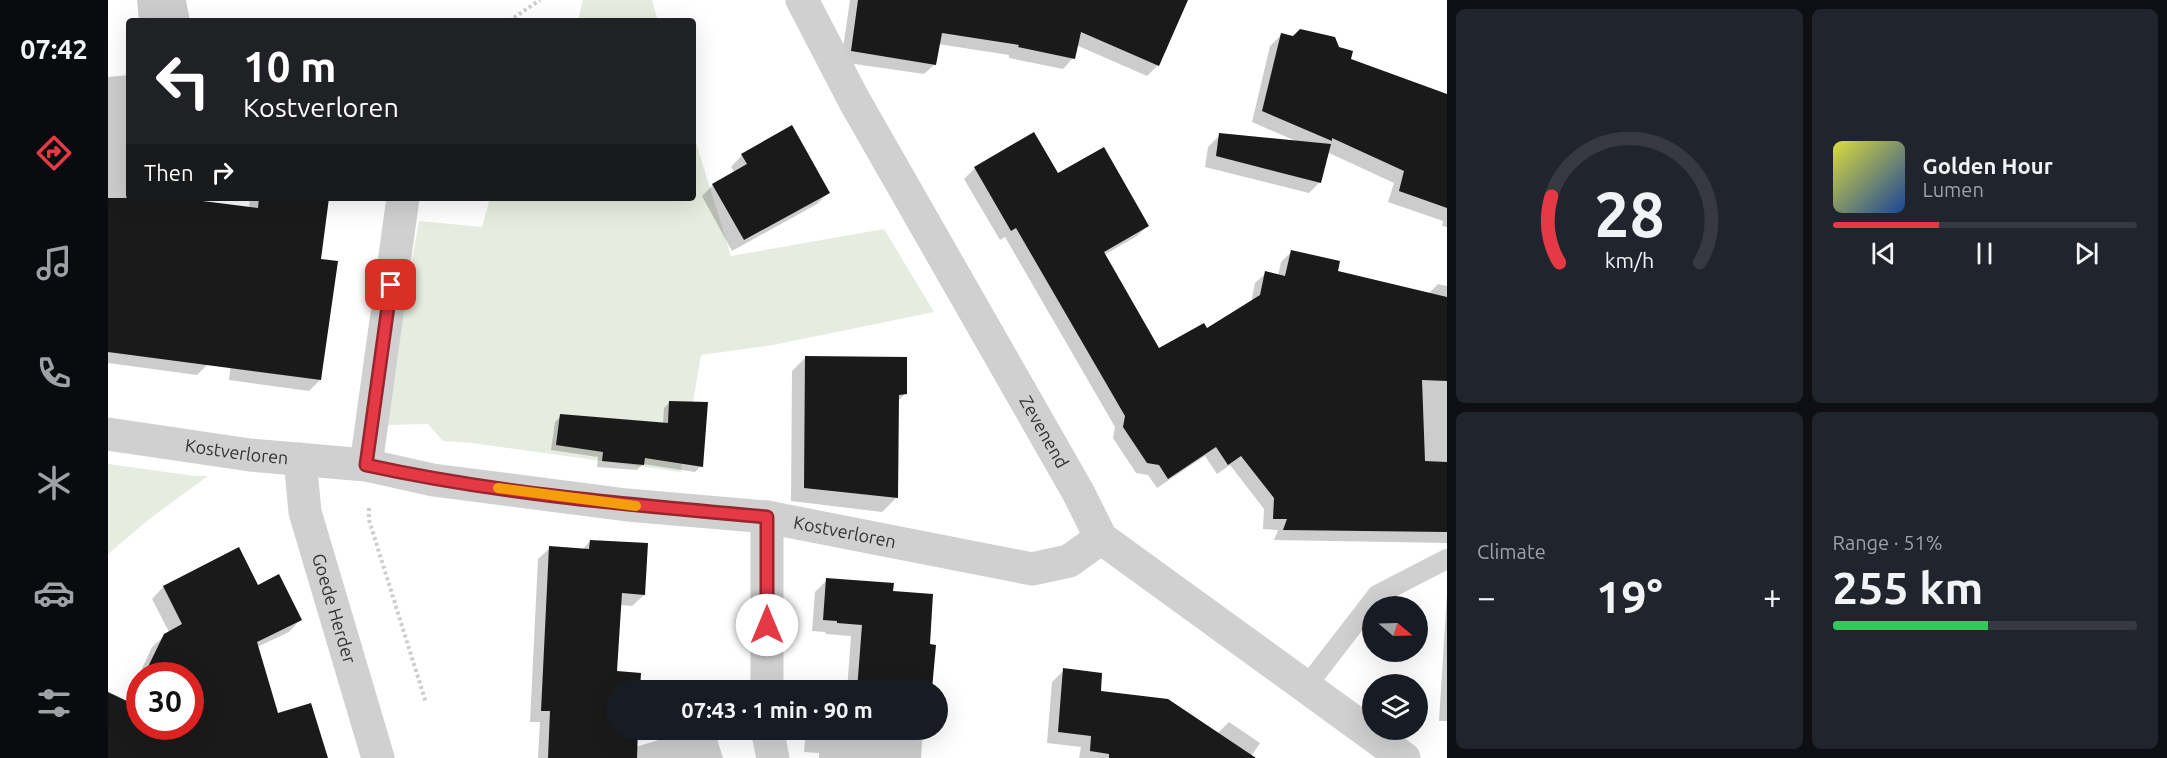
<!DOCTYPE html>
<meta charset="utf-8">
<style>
body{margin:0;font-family:Ubuntu,sans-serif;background:#20242c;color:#f1f3f6;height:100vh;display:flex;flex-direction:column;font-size:22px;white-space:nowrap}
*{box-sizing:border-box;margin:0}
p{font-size:20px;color:#9ea1a6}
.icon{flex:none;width:33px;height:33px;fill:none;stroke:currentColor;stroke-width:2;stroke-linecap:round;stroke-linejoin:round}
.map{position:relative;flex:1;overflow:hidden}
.details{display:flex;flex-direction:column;gap:9px;padding:9px;background:#0d0f14;width:720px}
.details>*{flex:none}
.hud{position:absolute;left:18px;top:18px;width:570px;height:183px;border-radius:6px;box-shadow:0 6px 24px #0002;background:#202124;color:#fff;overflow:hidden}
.needle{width:39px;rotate:109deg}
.fabs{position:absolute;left:1254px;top:596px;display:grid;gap:12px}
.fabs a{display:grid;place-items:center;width:66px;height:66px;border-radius:50%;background:#171b24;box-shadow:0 6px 24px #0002;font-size:30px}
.speed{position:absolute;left:18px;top:662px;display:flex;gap:12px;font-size:30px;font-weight:700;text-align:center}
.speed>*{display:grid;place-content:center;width:78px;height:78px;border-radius:50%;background:#171b24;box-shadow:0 6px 24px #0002;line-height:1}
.speed .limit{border:9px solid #d22;background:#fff;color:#111}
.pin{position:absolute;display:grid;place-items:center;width:51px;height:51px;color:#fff;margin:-26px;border-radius:12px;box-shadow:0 3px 9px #0006}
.me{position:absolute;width:66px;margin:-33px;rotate:0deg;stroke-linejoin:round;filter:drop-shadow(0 0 4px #0008)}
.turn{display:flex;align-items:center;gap:21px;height:126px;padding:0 18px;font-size:27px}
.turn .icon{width:78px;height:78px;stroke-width:2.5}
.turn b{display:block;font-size:42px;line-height:51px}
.then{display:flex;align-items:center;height:57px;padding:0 18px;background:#0003;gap:12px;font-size:22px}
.big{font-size:45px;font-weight:700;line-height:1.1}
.details .tile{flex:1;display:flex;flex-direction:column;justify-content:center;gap:9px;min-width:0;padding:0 21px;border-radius:9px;background:#20242c}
.details .dial{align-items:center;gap:0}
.dial svg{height:156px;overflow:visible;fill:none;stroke:#363941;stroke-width:7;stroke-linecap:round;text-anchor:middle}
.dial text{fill:#f1f3f6;stroke:none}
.song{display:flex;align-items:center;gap:18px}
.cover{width:72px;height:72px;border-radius:9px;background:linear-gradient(135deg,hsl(60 70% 55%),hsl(220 70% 35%))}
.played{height:6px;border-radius:3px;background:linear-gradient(90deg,#e63946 35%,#363941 35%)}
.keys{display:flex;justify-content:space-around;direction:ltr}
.heat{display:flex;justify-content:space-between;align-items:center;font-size:33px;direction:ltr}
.charge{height:9px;border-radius:4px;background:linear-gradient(90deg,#34c759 51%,#363941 0)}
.details .tiles{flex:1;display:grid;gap:9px;grid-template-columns:repeat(2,1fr)}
.trip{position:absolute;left:498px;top:680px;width:342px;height:60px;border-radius:30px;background:#171b24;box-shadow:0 6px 24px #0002;font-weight:700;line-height:60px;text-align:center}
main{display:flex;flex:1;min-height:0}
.tab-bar{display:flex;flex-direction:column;width:108px;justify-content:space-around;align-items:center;background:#090b0e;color:#9ea1a6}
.tab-bar .icon{width:42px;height:42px}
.tab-bar .on{color:#e63946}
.tab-bar b{font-size:27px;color:#f1f3f6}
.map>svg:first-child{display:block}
</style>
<main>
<nav class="tab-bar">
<b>07:42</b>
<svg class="icon on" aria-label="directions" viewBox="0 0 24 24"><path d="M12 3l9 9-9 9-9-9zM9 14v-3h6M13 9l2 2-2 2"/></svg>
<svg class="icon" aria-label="music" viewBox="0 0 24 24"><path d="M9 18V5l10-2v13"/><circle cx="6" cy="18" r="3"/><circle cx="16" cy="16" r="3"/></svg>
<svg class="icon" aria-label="phone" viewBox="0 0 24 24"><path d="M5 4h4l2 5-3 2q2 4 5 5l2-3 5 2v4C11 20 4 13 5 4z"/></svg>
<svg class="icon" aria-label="climate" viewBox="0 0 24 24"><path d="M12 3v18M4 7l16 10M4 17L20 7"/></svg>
<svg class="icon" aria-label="car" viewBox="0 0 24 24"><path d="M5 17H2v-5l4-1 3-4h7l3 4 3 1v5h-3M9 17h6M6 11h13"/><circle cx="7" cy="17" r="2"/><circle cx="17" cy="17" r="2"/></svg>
<svg class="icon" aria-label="filters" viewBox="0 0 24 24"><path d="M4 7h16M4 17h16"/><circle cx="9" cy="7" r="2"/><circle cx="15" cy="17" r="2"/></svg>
</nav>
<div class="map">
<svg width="1339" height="758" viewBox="0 0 1339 758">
<rect width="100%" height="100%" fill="#fff"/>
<g fill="#e6ecdf">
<path d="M 475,0 L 544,0 L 550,21 L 470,21 Z"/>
<path d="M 585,133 L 623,256 L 776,229 L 826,312 L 665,345 L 593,355 L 573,472 L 364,443 L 335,441 L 320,424 L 279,425 L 287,352 L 311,221 L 374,227 L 382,198 L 585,198 Z"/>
<path d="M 0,464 L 87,476 L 100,476 L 40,520 L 0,554 Z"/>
</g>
<g fill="#0003">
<path d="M 29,0 L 78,0 L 82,21 L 31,21 Z"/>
<path d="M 742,0 L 1079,0 L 1050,65 L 1039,76 L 968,45 L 965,58 L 955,69 L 901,58 L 901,55 L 830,44 L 827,64 L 816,74 L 733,62 Z"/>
<path d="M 1173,35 L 1230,49 L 1241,60 L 1339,96 L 1339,227 L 1334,226 L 1335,221 L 1280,202 L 1286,183 L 1219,152 L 1212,182 L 1201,193 L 1097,167 L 1100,147 L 1112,135 L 1190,142 L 1144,122 L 1162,46 Z"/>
<path d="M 21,75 L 21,198 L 88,198 L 99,365 L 89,375 L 0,363 L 0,77 Z"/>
<path d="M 634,155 L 720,193 L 709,204 L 624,251 L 594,196 L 605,185 L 627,173 L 623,167 Z"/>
<path d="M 867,168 L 949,175 L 1039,226 L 1029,236 L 996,255 L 1051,350 L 1098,330 L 1143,303 L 1147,283 L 1158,273 L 1170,276 L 1173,262 L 1184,251 L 1228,272 L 1320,294 L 1330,284 L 1339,286 L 1339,543 L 1166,540 L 1170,530 L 1155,529 L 1156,509 L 1122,465 L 1109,474 L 1097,456 L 1049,488 L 1040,475 L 1028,473 L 1005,438 L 1007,427 L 897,237 L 892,240 L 856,179 Z"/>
<path d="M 142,198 L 220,198 L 212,260 L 212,380 L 201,391 L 121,380 Z"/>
<path d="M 698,357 L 797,394 L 789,402 L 788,498 L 774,512 L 683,501 L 684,371 Z"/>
<path d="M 562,402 L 593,466 L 587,472 L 535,464 L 529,470 L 489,467 L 490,457 L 443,450 L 447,422 L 453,416 L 555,424 L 556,408 Z"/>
<path d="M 482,541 L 536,595 L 524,606 L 512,605 L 508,673 L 531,690 L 508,690 L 508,729 L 529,729 L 528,747 L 585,729 L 606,729 L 615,758 L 430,758 L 432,722 L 422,722 L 430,559 L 442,548 L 474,550 Z"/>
<path d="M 130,549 L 150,587 L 192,620 L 181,632 L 149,647 L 169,715 L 218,758 L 102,758 L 82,675 L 32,675 L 32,726 L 67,726 L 51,758 L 0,758 L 0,694 L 18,703 L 44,647 L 61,632 L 44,599 L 55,587 Z"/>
<path d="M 719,580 L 784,592 L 820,646 L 823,688 L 821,690 L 739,690 L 743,636 L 718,634 L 717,632 L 704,631 L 707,592 Z"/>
<path d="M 1339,593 L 1339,727 L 1339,721 L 1331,721 Z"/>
<path d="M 956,670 L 991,693 L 1109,734 L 1121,722 L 1152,743 L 1142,758 L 971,758 L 973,747 L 939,743 L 944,682 Z"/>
<path d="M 698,729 L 815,729 L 813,758 L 711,758 L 711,753 L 696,752 Z"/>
</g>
<g fill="#1a1a1a">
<path d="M 750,0 L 1080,0 L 1051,66 L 973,32 L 967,59 L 910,47 L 911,45 L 834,33 L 828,65 L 743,51 Z"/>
<path d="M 1192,29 L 1227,37 L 1231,47 L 1245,51 L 1243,59 L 1339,94 L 1339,208 L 1291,191 L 1296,171 L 1224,138 L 1224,141 L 1154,111 L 1173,33 L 1185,36 Z"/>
<path d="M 684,125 L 722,193 L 636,240 L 604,184 L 639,164 L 633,154 Z"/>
<path d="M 926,132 L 950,173 L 996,147 L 1041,226 L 996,252 L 1051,348 L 1096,323 L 1099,328 L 1152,295 L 1157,271 L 1177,276 L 1183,250 L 1232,261 L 1230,271 L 1339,297 L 1339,381 L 1314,380 L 1317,461 L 1339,462 L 1339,532 L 1175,530 L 1179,519 L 1165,519 L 1166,498 L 1133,456 L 1120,465 L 1108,447 L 1060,479 L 1051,465 L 1039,463 L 1015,427 L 1017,416 L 908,228 L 903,231 L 866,167 Z"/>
<path d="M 1111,133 L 1223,144 L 1213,183 L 1108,156 Z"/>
<path d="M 0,198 L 71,198 L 150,208 L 151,198 L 221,198 L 213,259 L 230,261 L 213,380 L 0,352 Z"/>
<path d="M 697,356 L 799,357 L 799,394 L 791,395 L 790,498 L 696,488 Z"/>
<path d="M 561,401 L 600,402 L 595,467 L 537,458 L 536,465 L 494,461 L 495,452 L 448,445 L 452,414 L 560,423 Z"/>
<path d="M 482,540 L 540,543 L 537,595 L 514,593 L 509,671 L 533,673 L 532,690 L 508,690 L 508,729 L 530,729 L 529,758 L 440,758 L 442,711 L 433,711 L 441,546 L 481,549 Z"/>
<path d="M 131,547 L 150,585 L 171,574 L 194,620 L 149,642 L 170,713 L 203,703 L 220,758 L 0,758 L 0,692 L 23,703 L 32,685 L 32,726 L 82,726 L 82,675 L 36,675 L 56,634 L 74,624 L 55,586 Z"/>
<path d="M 718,578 L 786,583 L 785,591 L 825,594 L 822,644 L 828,645 L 824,689 L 749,690 L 754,625 L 729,623 L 729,621 L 715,620 Z"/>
<path d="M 955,668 L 994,673 L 993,691 L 1060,699 L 1148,758 L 1001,758 L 1001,754 L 982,751 L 983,736 L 950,732 Z"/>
<path d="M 746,729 L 817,729 L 816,739 L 746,734 Z"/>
</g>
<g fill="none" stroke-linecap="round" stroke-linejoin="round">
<g stroke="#cdcdcd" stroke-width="4" stroke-dasharray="3 3" stroke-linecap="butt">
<path d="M 401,21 L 432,0"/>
<path d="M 261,508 L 261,520 L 318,703"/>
</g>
<path stroke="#d0d0d0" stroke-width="20" d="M 1198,687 L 1269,595 L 1339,559"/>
<g stroke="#d0d0d0" stroke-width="33">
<path id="s1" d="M 694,0 L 746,100 L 970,492 L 993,538 L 1296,758"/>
<path id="s2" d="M 0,434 L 142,455 L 258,465 L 325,480 L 519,505 L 659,517 L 924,569 L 961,561 L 993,538"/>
<path id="s3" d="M 192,459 L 197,512 L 270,758"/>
<path d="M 258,465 L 295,198"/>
<path d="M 659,517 L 659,690"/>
<path d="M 659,729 L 665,758"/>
</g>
</g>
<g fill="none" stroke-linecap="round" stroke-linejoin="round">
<defs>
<path id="route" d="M 283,285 L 258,465 C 390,494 525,505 659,517 L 659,625"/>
</defs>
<use href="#route" stroke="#96252e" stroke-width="15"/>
<use href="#route" stroke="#e63946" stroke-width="10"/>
<path stroke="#f59e0b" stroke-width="10" d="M 390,488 L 528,506"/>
</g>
<g text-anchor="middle" stroke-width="6" stroke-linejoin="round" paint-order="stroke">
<g font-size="18" fill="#333" stroke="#fff">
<text dy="6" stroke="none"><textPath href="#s1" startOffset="495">Zevenend</textPath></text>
<text dy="6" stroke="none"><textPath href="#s2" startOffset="130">Kostverloren</textPath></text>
<text dy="6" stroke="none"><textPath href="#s2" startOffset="744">Kostverloren</textPath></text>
<text dy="6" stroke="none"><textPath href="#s3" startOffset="154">Goede Herder</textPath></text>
</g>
</g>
</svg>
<div class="fabs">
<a><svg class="needle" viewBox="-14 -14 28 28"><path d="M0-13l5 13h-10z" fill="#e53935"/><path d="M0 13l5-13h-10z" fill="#9ea1a6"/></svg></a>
<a><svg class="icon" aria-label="layers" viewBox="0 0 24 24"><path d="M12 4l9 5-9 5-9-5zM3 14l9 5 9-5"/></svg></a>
</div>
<div class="speed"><div class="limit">30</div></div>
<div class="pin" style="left:283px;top:285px;background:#d93025"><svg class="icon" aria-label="arrive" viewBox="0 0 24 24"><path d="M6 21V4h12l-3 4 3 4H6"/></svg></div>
<svg class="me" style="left:659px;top:625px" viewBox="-20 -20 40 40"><circle r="19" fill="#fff"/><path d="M0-13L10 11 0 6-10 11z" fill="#e63946"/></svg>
<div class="trip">07:43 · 1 min · 90 m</div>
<div class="hud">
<div class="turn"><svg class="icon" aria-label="left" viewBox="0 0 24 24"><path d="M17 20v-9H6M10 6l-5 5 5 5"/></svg><div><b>10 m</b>Kostverloren</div></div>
<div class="then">Then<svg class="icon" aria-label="right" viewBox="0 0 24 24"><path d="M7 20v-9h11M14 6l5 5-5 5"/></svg></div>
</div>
</div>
<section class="details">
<div class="tiles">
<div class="tile dial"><svg viewBox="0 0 100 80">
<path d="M14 69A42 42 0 1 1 86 69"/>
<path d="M14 69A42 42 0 0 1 10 35" stroke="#e63946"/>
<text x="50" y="56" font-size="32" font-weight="700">28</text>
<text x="50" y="72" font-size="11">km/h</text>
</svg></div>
<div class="tile">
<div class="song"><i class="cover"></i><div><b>Golden Hour</b><p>Lumen</p></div></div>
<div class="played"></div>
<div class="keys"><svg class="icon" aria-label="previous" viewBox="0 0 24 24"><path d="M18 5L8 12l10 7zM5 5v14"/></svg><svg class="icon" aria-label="pause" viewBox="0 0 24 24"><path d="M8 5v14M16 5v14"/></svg><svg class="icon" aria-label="next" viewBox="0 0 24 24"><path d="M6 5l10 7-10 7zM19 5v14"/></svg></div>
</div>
<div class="tile"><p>Climate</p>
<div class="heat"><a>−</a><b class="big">19°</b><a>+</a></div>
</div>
<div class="tile"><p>Range · 51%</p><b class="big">255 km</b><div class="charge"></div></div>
</div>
</section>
</main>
